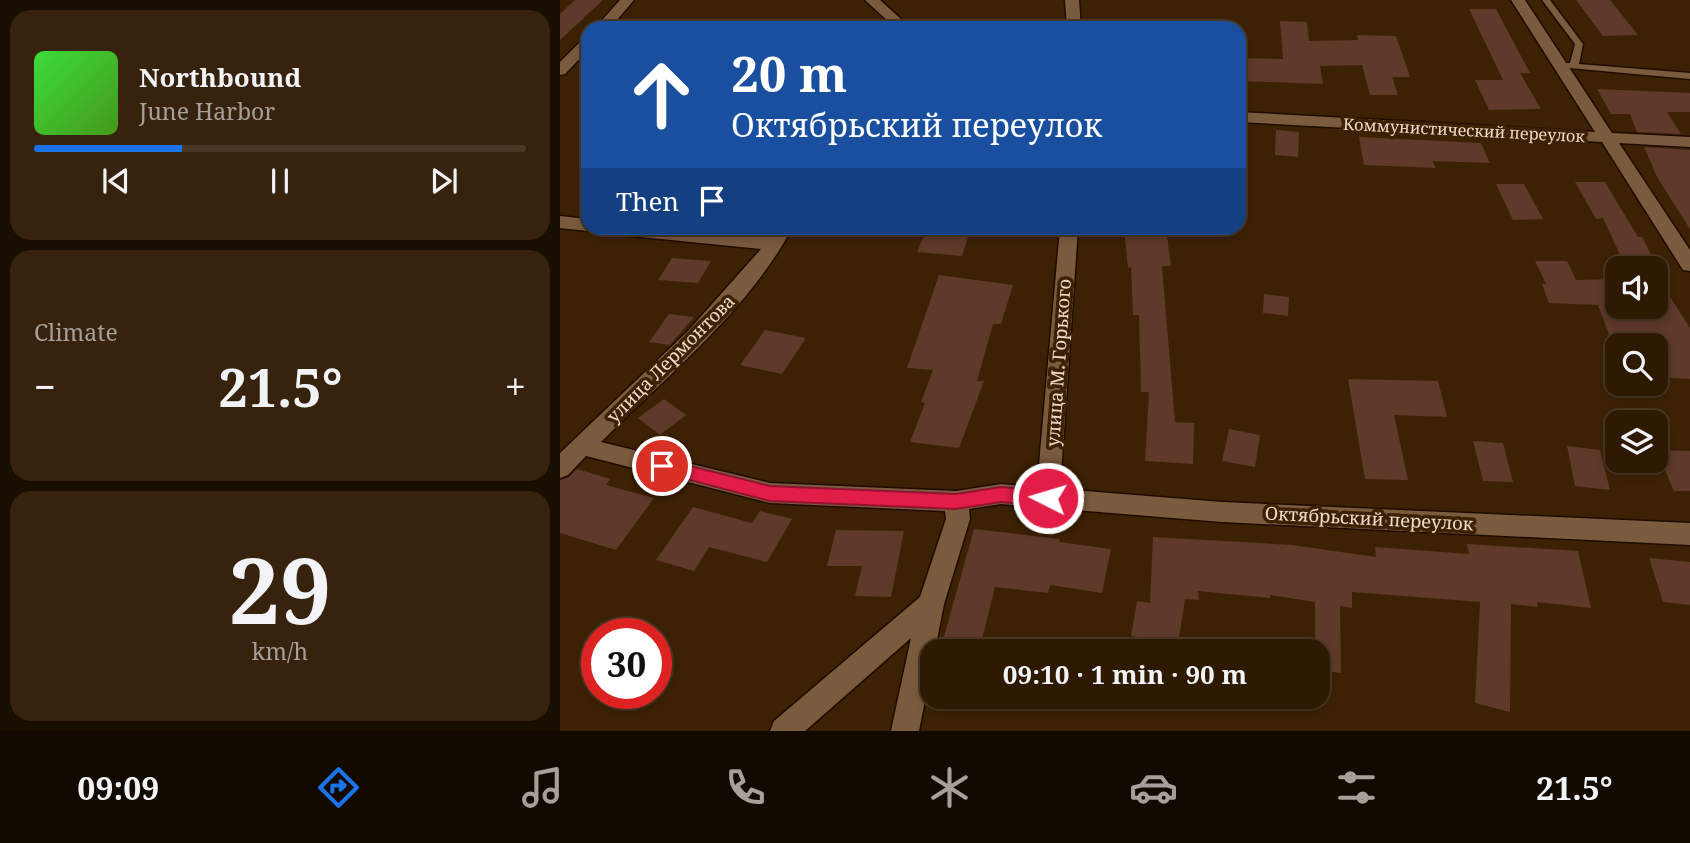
<!DOCTYPE html>
<meta charset="utf-8">
<style>
body{margin:0;font-family:"Noto Serif",serif;background:#36220d;color:#f1f3f6;height:100vh;display:flex;flex-direction:column;font-size:26px;white-space:nowrap}
*{box-sizing:border-box;margin:0}
p{font-size:23px;color:#a7a09a}
.icon{flex:none;width:38px;height:38px;fill:none;stroke:currentColor;stroke-width:2;stroke-linecap:round;stroke-linejoin:round}
.map{position:relative;flex:1;overflow:hidden}
.details{display:flex;flex-direction:column;gap:10px;padding:10px;background:#190e02;width:560px}
.details>*{flex:none}
.hud{position:absolute;left:21px;top:21px;width:665px;height:214px;border-radius:21px;box-shadow:0 4px 10px #0003,0 0 0 2px #493825;background:#1a4fa0;color:#fff;overflow:hidden}
.tools{position:absolute;left:1045px;top:256px;display:grid;gap:14px}
.tools a{display:grid;place-items:center;width:63px;height:63px;border-radius:14px;background:#2e1903;box-shadow:0 4px 10px #0003,0 0 0 2px #493825;font-size:35px}
.speed{position:absolute;left:21px;top:618px;display:flex;gap:14px;font-size:35px;font-weight:700;text-align:center}
.speed>*{display:grid;place-content:center;width:91px;height:91px;border-radius:50%;background:#2e1903;box-shadow:0 4px 10px #0003,0 0 0 2px #493825;line-height:1}
.speed .limit{border:10px solid #d22;background:#fff;color:#111}
.pin{position:absolute;display:grid;place-items:center;width:60px;height:60px;color:#fff;margin:-30px;border:4px solid #fff;border-radius:50%;box-shadow:0 2px 7px #0007}
.me{position:absolute;width:77px;margin:-38px;rotate:275deg;stroke-linejoin:round;filter:drop-shadow(0 0 5px #0008)}
.turn{display:flex;align-items:center;gap:24px;height:147px;padding:0 35px;font-size:32px}
.turn .icon{width:91px;height:91px;stroke-width:2.5}
.turn b{display:block;font-size:49px;line-height:60px}
.then{display:flex;align-items:center;height:66px;padding:0 35px;background:#0003;gap:14px;font-size:26px}
.big{font-size:52px;font-weight:700;line-height:1.1}
.details .tile{flex:1;display:flex;flex-direction:column;justify-content:center;gap:10px;min-width:0;padding:0 24px;border-radius:21px;background:#36220d}
.details .dial{align-items:center;gap:0}
.dial b{font-size:91px;line-height:1}
.song{display:flex;align-items:center;gap:21px}
.cover{width:84px;height:84px;border-radius:10px;background:linear-gradient(135deg,hsl(120 70% 55%),hsl(100 70% 35%))}
.played{height:7px;border-radius:4px;background:linear-gradient(90deg,#1a73e8 30%,#493825 30%)}
.keys{display:flex;justify-content:space-around;direction:ltr}
.heat{display:flex;justify-content:space-between;align-items:center;font-size:38px;direction:ltr}
.trip{position:absolute;left:360px;top:639px;width:410px;height:70px;border-radius:21px;background:#2e1903;box-shadow:0 4px 10px #0003,0 0 0 2px #493825;font-weight:700;line-height:70px;text-align:center}
.dock{display:flex;height:112px;justify-content:space-around;align-items:center;background:#120a01;color:#a7a09a}
.dock .icon{width:49px;height:49px}
.dock .on{color:#1a73e8}
.dock b{font-size:32px;color:#f1f3f6}
main{display:flex;flex:1;min-height:0}
.map>svg:first-child{display:block}
</style>
<main>
<section class="details">
<div class="tile">
<div class="song"><i class="cover"></i><div><b>Northbound</b><p>June Harbor</p></div></div>
<div class="played"></div>
<div class="keys"><svg class="icon" aria-label="previous" viewBox="0 0 24 24"><path d="M18 5L8 12l10 7zM5 5v14"/></svg><svg class="icon" aria-label="pause" viewBox="0 0 24 24"><path d="M8 5v14M16 5v14"/></svg><svg class="icon" aria-label="next" viewBox="0 0 24 24"><path d="M6 5l10 7-10 7zM19 5v14"/></svg></div>
</div>
<div class="tile"><p>Climate</p>
<div class="heat"><a>−</a><b class="big">21.5°</b><a>+</a></div>
</div>
<div class="tile dial"><b>29</b><p>km/h</p></div>
</section>
<div class="map">
<svg width="1130" height="731" viewBox="0 0 1130 731">
<rect width="100%" height="100%" fill="#3d2104"/>
<g fill="#5f392a">
<path d="M 15,0 L 43,0 L 0,40 L 0,14 Z"/>
<path d="M 1016,0 L 1050,0 L 1078,35 L 1043,36 Z"/>
<path d="M 909,9 L 936,9 L 970,73 L 960,73 L 981,109 L 929,110 L 915,80 L 943,80 Z"/>
<path d="M 720,21 L 747,22 L 749,41 L 798,40 L 797,35 L 836,36 L 850,77 L 832,77 L 838,95 L 810,95 L 802,65 L 760,66 L 763,84 L 679,81 L 679,58 L 723,59 Z"/>
<path d="M 1037,89 L 1130,93 L 1130,112 L 1107,112 L 1121,134 L 1077,132 L 1070,114 L 1051,114 Z"/>
<path d="M 716,130 L 739,132 L 738,157 L 715,155 Z"/>
<path d="M 799,137 L 921,143 L 930,163 L 872,161 L 876,168 L 804,165 Z"/>
<path d="M 1084,147 L 1130,150 L 1130,229 L 1097,177 Z"/>
<path d="M 1015,182 L 1045,182 L 1078,237 L 1082,237 L 1094,260 L 1062,259 L 1043,218 L 1036,219 Z"/>
<path d="M 936,184 L 964,184 L 983,219 L 953,220 Z"/>
<path d="M 367,228 L 411,228 L 402,256 L 357,252 Z"/>
<path d="M 564,228 L 606,228 L 611,266 L 602,266 L 615,422 L 634,423 L 633,464 L 585,461 L 589,392 L 581,392 L 579,315 L 573,315 L 571,267 L 568,268 Z"/>
<path d="M 112,258 L 151,261 L 138,283 L 98,280 Z"/>
<path d="M 975,261 L 1007,261 L 1016,280 L 1057,279 L 1057,319 L 1096,320 L 1096,275 L 1130,328 L 1130,379 L 1096,377 L 1096,345 L 1057,345 L 1055,351 L 1038,305 L 989,303 L 982,284 L 986,284 Z"/>
<path d="M 379,275 L 453,285 L 441,324 L 433,324 L 417,381 L 424,381 L 399,448 L 350,442 L 365,403 L 361,402 L 373,370 L 347,368 Z"/>
<path d="M 704,294 L 729,297 L 728,316 L 703,313 Z"/>
<path d="M 109,314 L 134,317 L 110,345 L 89,342 Z"/>
<path d="M 205,330 L 246,338 L 222,374 L 180,365 Z"/>
<path d="M 788,379 L 878,381 L 887,417 L 834,415 L 848,480 L 805,479 Z"/>
<path d="M 104,399 L 126,415 L 100,435 L 78,418 Z"/>
<path d="M 669,429 L 700,435 L 695,467 L 662,461 Z"/>
<path d="M 913,441 L 943,443 L 953,482 L 923,481 Z"/>
<path d="M 1007,446 L 1040,450 L 1050,490 L 1015,486 Z"/>
<path d="M 1096,450 L 1130,451 L 1130,491 L 1114,491 Z"/>
<path d="M 17,469 L 50,479 L 46,485 L 94,498 L 56,550 L 0,533 L 0,480 L 9,477 Z"/>
<path d="M 133,507 L 192,523 L 200,511 L 232,519 L 207,562 L 149,547 L 134,571 L 96,560 Z"/>
<path d="M 414,529 L 500,539 L 499,542 L 551,549 L 542,593 L 490,585 L 488,593 L 435,587 L 419,651 L 380,651 Z"/>
<path d="M 276,530 L 344,531 L 331,597 L 295,596 L 302,566 L 267,566 Z"/>
<path d="M 593,537 L 732,545 L 816,557 L 815,547 L 909,554 L 907,544 L 1018,551 L 1031,608 L 977,602 L 978,607 L 951,604 L 950,712 L 915,703 L 920,602 L 792,592 L 792,608 L 780,606 L 781,673 L 758,670 L 758,651 L 755,651 L 755,602 L 710,595 L 710,598 L 638,591 L 639,600 L 625,599 L 618,644 L 571,636 L 577,601 L 590,603 Z"/>
<path d="M 1089,558 L 1130,562 L 1130,605 L 1103,602 Z"/>
</g>
<g fill="none" stroke-linecap="round" stroke-linejoin="round">
<defs>
<path id="service" d="M 982,0 L 990,0 L 1023,44 L 1019,64 L 1130,73 L 1130,79 L 998,67 L 998,63 L 1010,63 L 1015,44 Z"/>
<g id="minor">
<path d="M 60,0 L 74,0 L 50,28 L 35,28 Z"/>
<path d="M 305,0 L 320,0 L 344,22 L 339,28 L 324,28 L 329,22 Z"/>
<path d="M 505,0 L 519,0 L 521,28 L 507,28 Z"/>
<path d="M 951,0 L 965,0 L 1052,133 L 1130,137 L 1130,147 L 1059,143 L 1130,250 L 1130,271 L 1123,270 L 1042,142 L 679,122 L 679,112 L 1035,132 Z"/>
<path d="M 28,38 L 28,50 L 5,74 L 0,75 L 0,62 L 23,39 Z"/>
<path d="M 0,216 L 28,219 L 28,228 L 35,228 L 28,231 L 0,228 Z"/>
<path d="M 42,228 L 108,228 L 209,237 L 214,228 L 232,228 C 188,311 107,375 41,442 L 210,483 L 396,491 L 441,484 L 477,487 L 500,228 L 518,228 L 500,489 L 662,502 L 1130,523 L 1130,545 L 662,522 L 441,504 L 409,509 L 410,519 L 384,604 L 359,731 L 331,731 L 351,638 L 245,731 L 210,731 L 214,721 L 360,597 L 386,519 L 385,511 L 210,503 L 26,456 L 8,475 L 0,478 L 0,453 L 128,331 L 201,249 L 51,234 Z"/>
</g>
</defs>
<use href="#service" stroke="#200b00" stroke-width="3"/>
<use href="#minor" stroke="#200b00" stroke-width="3"/>
<use href="#service" fill="#7b5b3e" fill-rule="evenodd"/>
<use href="#minor" fill="#7b5b3e" fill-rule="evenodd"/>
</g>
<path fill="#e11d48" stroke="#92132f" stroke-width="2" d="M 102,459 L 210,486 L 396,494 L 441,487 L 488,491 L 495,493 L 497,498 L 495,504 L 488,506 L 441,502 L 396,509 L 210,501 L 96,471 L 93,466 L 96,461 Z"/>
<g text-anchor="middle" stroke-width="7" stroke-linejoin="round" paint-order="stroke">
<g font-size="16" fill="#eedbcb" stroke="#3d2104">
<text transform="translate(904 130) rotate(3)" y="6">Коммунистический переулок</text>
</g>
<g font-size="18" fill="#eedbcb" stroke="#3d2104">
<text transform="translate(111 359) rotate(-45)" y="6">улица Лермонтова</text>
<text transform="translate(499 363) rotate(-86)" y="6">улица М. Горького</text>
<text transform="translate(809 519) rotate(3)" y="6">Октябрьский переулок</text>
</g>
</g>
</svg>
<div class="tools">
<a><svg class="icon" aria-label="sound" viewBox="0 0 24 24"><path d="M4 9h4l5-4v14l-5-4H4zM17 9q2 3 0 6"/></svg></a>
<a><svg class="icon" aria-label="search" viewBox="0 0 24 24"><circle cx="10" cy="10" r="6"/><path d="M15 15l6 6"/></svg></a>
<a><svg class="icon" aria-label="layers" viewBox="0 0 24 24"><path d="M12 4l9 5-9 5-9-5zM3 14l9 5 9-5"/></svg></a>
</div>
<div class="speed"><div class="limit">30</div></div>
<div class="pin" style="left:102px;top:466px;background:#d93025"><svg class="icon" aria-label="arrive" viewBox="0 0 24 24"><path d="M6 21V4h12l-3 4 3 4H6"/></svg></div>
<svg class="me" style="left:488px;top:498px" viewBox="-20 -20 40 40"><circle r="17" fill="#e11d48" stroke="#fff" stroke-width="3"/><path d="M0-11L8 9 0 5-8 9z" fill="#fff"/></svg>
<div class="trip">09:10 · 1 min · 90 m</div>
<div class="hud">
<div class="turn"><svg class="icon" aria-label="ahead" viewBox="0 0 24 24"><path d="M12 20V5M6 11l6-6 6 6"/></svg><div><b>20 m</b>Октябрьский переулок</div></div>
<div class="then">Then<svg class="icon" aria-label="arrive" viewBox="0 0 24 24"><path d="M6 21V4h12l-3 4 3 4H6"/></svg></div>
</div>
</div>
</main>
<nav class="dock">
<b>09:09</b>
<svg class="icon on" aria-label="directions" viewBox="0 0 24 24"><path d="M12 3l9 9-9 9-9-9zM9 14v-3h6M13 9l2 2-2 2"/></svg>
<svg class="icon" aria-label="music" viewBox="0 0 24 24"><path d="M9 18V5l10-2v13"/><circle cx="6" cy="18" r="3"/><circle cx="16" cy="16" r="3"/></svg>
<svg class="icon" aria-label="phone" viewBox="0 0 24 24"><path d="M5 4h4l2 5-3 2q2 4 5 5l2-3 5 2v4C11 20 4 13 5 4z"/></svg>
<svg class="icon" aria-label="climate" viewBox="0 0 24 24"><path d="M12 3v18M4 7l16 10M4 17L20 7"/></svg>
<svg class="icon" aria-label="car" viewBox="0 0 24 24"><path d="M5 17H2v-5l4-1 3-4h7l3 4 3 1v5h-3M9 17h6M6 11h13"/><circle cx="7" cy="17" r="2"/><circle cx="17" cy="17" r="2"/></svg>
<svg class="icon" aria-label="filters" viewBox="0 0 24 24"><path d="M4 7h16M4 17h16"/><circle cx="9" cy="7" r="2"/><circle cx="15" cy="17" r="2"/></svg>
<b>21.5°</b>
</nav>
